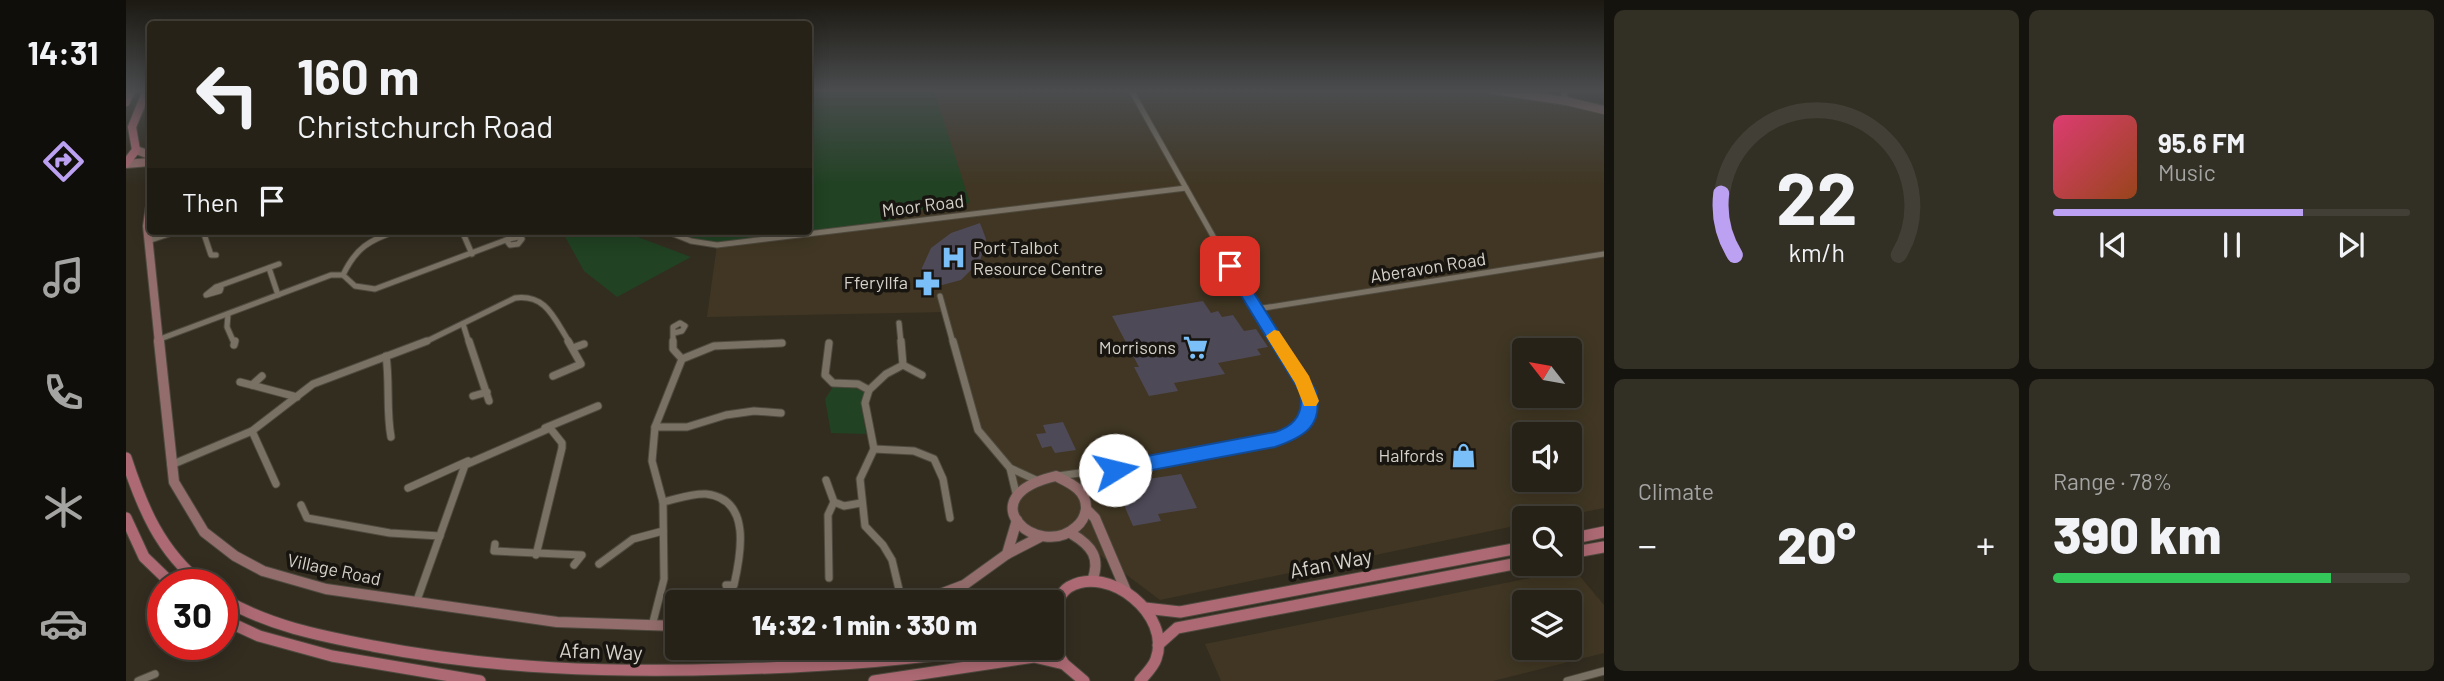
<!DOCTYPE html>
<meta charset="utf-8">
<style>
body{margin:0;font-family:Barlow,sans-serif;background:#322f25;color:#f1f3f6;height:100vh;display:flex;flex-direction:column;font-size:26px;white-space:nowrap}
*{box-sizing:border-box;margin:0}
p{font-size:23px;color:#a4a4a2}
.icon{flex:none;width:38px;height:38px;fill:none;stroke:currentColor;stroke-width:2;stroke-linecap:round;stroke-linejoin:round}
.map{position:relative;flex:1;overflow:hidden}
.drawer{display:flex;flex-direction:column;gap:10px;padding:10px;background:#15130d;width:840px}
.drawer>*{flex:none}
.banner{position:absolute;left:21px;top:21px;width:665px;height:214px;border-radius:7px;box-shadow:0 4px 18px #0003,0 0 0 2px #423f37;background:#262218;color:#f1f3f6;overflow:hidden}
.needle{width:46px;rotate:301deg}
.controls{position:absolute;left:1386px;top:338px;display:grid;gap:14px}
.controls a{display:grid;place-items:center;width:70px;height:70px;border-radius:7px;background:#262218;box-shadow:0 4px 18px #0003,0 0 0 2px #423f37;font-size:35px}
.speed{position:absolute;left:21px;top:569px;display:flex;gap:14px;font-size:35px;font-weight:700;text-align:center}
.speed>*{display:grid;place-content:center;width:91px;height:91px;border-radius:50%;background:#262218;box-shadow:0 4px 18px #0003,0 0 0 2px #423f37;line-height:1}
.speed .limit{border:10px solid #d22;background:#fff;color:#111}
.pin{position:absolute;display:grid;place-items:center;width:60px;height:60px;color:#fff;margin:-30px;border-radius:14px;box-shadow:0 4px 10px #0006}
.me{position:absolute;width:77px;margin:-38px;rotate:81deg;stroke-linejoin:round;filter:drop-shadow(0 0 5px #0008)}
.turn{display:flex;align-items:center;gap:24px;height:147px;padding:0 35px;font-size:32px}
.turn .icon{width:91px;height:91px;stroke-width:2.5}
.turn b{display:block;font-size:49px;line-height:60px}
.then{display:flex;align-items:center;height:66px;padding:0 35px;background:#0003;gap:14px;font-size:26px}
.big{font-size:52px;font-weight:800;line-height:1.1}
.drawer .tile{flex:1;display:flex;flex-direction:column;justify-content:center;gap:10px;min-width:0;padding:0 24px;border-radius:10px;background:#322f25}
.drawer .dial{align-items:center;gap:0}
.dial svg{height:182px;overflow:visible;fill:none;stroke:#423f37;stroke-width:7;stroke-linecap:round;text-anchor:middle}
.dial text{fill:#f1f3f6;stroke:none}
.song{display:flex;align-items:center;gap:21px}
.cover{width:84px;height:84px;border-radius:10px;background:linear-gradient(135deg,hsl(340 70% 55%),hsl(20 70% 35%))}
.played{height:7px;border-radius:4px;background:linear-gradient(90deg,#bca0f2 70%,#423f37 70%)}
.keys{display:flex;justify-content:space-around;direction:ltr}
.heat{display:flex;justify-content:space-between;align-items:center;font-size:38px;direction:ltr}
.charge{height:10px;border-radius:5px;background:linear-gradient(90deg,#34c759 78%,#423f37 0)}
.drawer .tiles{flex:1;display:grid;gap:10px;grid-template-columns:repeat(2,1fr)}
.trip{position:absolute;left:539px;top:590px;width:399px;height:70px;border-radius:7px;background:#262218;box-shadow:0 4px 18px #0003,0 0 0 2px #423f37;font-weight:800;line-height:70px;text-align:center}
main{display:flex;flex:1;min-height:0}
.tabs{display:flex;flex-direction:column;width:126px;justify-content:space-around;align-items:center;background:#0f0e0a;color:#a4a4a2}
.tabs .icon{width:49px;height:49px}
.tabs .active{color:#bca0f2}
.tabs b{font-size:32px;color:#f1f3f6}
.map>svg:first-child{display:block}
</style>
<main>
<nav class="tabs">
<b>14:31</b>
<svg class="icon active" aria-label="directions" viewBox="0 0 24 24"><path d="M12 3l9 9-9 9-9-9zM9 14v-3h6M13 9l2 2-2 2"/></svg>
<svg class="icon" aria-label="music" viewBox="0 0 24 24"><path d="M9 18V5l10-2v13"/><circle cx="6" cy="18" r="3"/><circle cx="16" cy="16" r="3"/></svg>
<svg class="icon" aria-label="phone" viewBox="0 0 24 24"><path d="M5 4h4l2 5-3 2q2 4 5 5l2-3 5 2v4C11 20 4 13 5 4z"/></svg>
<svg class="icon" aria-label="climate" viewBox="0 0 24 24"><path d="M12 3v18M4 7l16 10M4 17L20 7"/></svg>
<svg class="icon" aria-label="car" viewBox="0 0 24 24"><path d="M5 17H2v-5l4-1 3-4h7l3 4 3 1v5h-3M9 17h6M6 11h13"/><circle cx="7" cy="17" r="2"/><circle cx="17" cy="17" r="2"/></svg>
</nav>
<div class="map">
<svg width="1478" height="681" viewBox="0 0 1478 681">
<rect width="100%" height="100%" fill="#332d20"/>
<g fill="#403623" fill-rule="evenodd">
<path d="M 683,90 L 1368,90 L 1478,110 L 1478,508 L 1428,518 L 1398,518 L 1398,524 L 1034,600 L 946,534 L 914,537 L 891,520 L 884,468 L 852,430 L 820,312 L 581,317 L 591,245 L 682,231 ZM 1398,350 L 1444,350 L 1444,396 L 1398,396 ZM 1398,434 L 1444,434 L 1444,480 L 1398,480 Z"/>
<path d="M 1448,569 L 1478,605 L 1478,653 L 1367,681 L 1095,681 L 1079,644 ZM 1398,602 L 1444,602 L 1444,648 L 1398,648 Z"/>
</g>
<g fill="#214223">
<path d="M 683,90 L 808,90 L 844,203 L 766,214 L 768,223 L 581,244 L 540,231 L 682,231 Z"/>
<path d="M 436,231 L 496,231 L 565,257 L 491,297 L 458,271 Z"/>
<path d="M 707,387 L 729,388 L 738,392 L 735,404 L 740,434 L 705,433 L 699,399 Z"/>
</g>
<g fill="#4e4957">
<path d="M 854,223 L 860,239 L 854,261 L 835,280 L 805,288 L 801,293 L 795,270 L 805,248 L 825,233 Z"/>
<path d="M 1077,301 L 1085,313 L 1092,311 L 1096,317 L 1107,315 L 1118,331 L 1130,329 L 1142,347 L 1131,349 L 1135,355 L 1092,363 L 1099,374 L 1048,383 L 1052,391 L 1023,396 L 1008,367 L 1013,367 L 986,316 Z"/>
<path d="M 937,422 L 950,450 L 929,453 L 925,446 L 916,448 L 910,434 L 920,433 L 917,425 Z"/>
<path d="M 1055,474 L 1071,508 L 1032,514 L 1035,521 L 1007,526 L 989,484 Z"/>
</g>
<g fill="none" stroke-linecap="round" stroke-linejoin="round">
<defs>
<g id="street-far1">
<path d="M 1005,90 L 1115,286 L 1152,343"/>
<path d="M 1437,90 L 1440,101"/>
<path d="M 77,231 L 85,255 L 90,255"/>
<path d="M 336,231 L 346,254"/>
<path d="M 540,231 L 565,241 L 591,245 L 1060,188"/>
<path d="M 392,237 L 396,239 L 392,244 L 384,245 L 380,240 Z"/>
<path d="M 22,241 L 52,231"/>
<path d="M 143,268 L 152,295"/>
<path d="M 217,275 C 230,248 243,240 271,231"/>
<path d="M 90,287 L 95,288 L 94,291 L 80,295 Z"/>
<path d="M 90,287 L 153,264"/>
<path d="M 1089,291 L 1115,286"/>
<path d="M 814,296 L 827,343"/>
<path d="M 1131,309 L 1478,254"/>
<path d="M 102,314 L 101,327 L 108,343"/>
<path d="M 773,323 L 775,343"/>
<path d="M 337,324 L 343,343"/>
<path d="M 34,339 L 205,275 L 217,275 L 229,286 L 249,289 L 380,240"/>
<path d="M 297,343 L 389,298 C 421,294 428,319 444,343"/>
<path d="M 547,343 L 547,327 L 554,323 L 559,326 L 556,331 L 548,333"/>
</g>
<g id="street">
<path d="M 343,341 L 363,401"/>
<path d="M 547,341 L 547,349 L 556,359"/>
<path d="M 775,341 L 777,365 L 760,374 L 743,390 L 739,403 L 748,449 L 734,479 L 739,526 L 757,545 L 766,560 L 776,602"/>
<path d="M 827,341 L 852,430 L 884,468 L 910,480"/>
<path d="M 703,343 L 699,375 L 707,383 L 732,384 L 743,390"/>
<path d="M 108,345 L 109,341"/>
<path d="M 447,348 L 458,344"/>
<path d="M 260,356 C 264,383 260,410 265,437"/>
<path d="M 777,365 L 796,375"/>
<path d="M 427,376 L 455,364 L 442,341"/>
<path d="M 114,382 L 171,397"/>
<path d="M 126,385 L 136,376"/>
<path d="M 347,396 L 361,392"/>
<path d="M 529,427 L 561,427 L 600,415 L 628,411 L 655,413"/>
<path d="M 419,428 L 472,406"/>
<path d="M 126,431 L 150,484"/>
<path d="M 748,449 L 788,451 L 808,459 L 817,479 L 824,518"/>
<path d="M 45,465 L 126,431 L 187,384 L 301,341"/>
<path d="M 884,468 L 890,493"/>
<path d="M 932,476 L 1027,463 L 1160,437 C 1207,412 1171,372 1151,341"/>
<path d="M 700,480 L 708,502 L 718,506 L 735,503"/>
<path d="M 282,488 L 342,461"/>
<path d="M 957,492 L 958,484 L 971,473"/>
<path d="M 537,502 C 551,499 566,493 580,494 C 626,499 615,554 608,585 L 600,585"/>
<path d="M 175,505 L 181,518 L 264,533 L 314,536"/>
<path d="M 369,544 L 368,551 L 456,555 L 448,565"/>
<path d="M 473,564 L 507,539 L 537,531"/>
<path d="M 703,578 L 702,515 L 708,502"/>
<path d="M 290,603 L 339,465 L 424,428 L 436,443 L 436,448 L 410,555"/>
<path d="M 526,626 L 538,579 L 537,502 L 526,461 L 529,427 L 556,359 L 588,346 L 656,343"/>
<path d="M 12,681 L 29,674"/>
<path d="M 1441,681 L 1478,671"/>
</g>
<g id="secondary-far1">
<path d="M 1366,90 L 1440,101 L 1478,110"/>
<path d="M 10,150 L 24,155"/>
<path d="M 0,164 L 24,162"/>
<path d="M 24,206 L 21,226 L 33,343"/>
</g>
<g id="secondary">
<path d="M 33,341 L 48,482 L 78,532 L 109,556 L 137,571 L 200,589 L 431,622 L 551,626"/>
<path d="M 930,476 C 944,483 961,490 960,509 C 959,516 955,523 950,527 C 912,561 840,497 930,476 Z"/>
<path d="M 960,509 L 969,518 L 1000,591"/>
<path d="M 946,534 C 966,546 975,558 966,581"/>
<path d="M 881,554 L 891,520"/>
<path d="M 793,602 L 838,585 L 881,554 L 914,537"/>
</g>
<g id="primary-far1">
<path d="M 0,102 L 5,90"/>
<path d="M 0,163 L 10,150 L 6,127 L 21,90"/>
</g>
<g id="primary">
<path d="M 0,458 C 16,507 34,551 76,584"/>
<path d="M 0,518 L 18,557 L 46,584"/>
<path d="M 1444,539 L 1478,532"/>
<path d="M 1444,553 L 1478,547"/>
<path d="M 96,598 C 142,626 195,636 247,646 C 366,669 486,673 607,669 C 692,667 777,661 861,648"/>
<path d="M 926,608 C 931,601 936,591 943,587 C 983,564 1046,615 1030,659 C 1028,666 1019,675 1014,681"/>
<path d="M 1019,608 L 1054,612 L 1398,547"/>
<path d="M 96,619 L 133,636 L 206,656 L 354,681"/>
<path d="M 926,644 L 938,664 L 958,681"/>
<path d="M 1032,645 L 1051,628 L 1398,562"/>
<path d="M 748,681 L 908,657 L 938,664"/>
</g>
</defs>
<use href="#street-far1" stroke="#4f4a3f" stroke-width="7"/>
<use href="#street" stroke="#4f4a3f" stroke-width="9"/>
<use href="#secondary-far1" stroke="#4f4a3f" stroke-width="10"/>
<use href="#secondary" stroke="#4f4a3f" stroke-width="12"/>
<use href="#primary-far1" stroke="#4f4a3f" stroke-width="10"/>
<use href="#primary" stroke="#4f4a3f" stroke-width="13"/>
<use href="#street-far1" stroke="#797163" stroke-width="5"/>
<use href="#street" stroke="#797163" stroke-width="7"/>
<use href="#secondary-far1" stroke="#936d6c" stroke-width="8"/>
<use href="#secondary" stroke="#936d6c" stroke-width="10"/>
<use href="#primary-far1" stroke="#ad6a74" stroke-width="8"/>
<use href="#primary" stroke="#ad6a74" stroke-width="11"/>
</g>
<linearGradient id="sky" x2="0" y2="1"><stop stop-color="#1c1912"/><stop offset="0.49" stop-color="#4a4c4e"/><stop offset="1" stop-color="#4a4c4e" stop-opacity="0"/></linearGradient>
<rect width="1478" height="185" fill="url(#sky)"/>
<path fill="#1a73e8" stroke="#114b97" stroke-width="2" d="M 1104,261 L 1109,263 L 1190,391 C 1198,426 1178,437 1149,447 L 989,477 L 983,475 L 980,470 L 983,464 L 989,462 L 1149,432 C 1169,426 1178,413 1174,392 L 1097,266 Z"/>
<path fill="#f59e0b" d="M 1148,330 L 1153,331 L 1183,376 L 1193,401 L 1190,406 L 1178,406 L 1169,383 L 1140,336 Z"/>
<defs>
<symbol id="hospital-bare" viewBox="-9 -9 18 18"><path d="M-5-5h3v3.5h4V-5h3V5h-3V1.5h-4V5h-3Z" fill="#7abff8" stroke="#181510" stroke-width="2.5" paint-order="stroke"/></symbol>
<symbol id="pharmacy-bare" viewBox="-9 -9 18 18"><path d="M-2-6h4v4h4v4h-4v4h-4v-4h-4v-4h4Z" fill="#7abff8" stroke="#181510" stroke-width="2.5" paint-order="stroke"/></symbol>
<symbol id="supermarket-bare" viewBox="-9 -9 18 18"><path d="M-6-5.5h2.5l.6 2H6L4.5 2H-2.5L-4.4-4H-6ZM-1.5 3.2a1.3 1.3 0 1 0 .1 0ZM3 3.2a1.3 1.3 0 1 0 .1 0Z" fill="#7abff8" stroke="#181510" stroke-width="2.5" paint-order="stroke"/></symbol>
<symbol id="shop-bare" viewBox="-9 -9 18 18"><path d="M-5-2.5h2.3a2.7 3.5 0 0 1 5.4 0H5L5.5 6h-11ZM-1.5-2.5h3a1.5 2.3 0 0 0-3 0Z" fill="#7abff8" stroke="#181510" stroke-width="2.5" paint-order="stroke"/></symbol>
</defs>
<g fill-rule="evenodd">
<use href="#hospital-bare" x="810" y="240" width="35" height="35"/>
<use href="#pharmacy-bare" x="784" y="266" width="35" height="35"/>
<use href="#supermarket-bare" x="1052" y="330" width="35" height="35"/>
<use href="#shop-bare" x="1320" y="438" width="35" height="35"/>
</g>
<g text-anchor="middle" stroke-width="7" stroke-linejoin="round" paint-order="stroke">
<g font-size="18" fill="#d5d1c9" stroke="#181510">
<text transform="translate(797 206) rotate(-7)" y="6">Moor Road</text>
<text transform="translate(1302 268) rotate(-9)" y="6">Aberavon Road</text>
<text transform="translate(208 570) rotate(12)" y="6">Village Road</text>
</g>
<g font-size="18" fill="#d5d1c9" stroke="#181510" text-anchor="end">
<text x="847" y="254" text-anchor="start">Port Talbot<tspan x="847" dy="21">Resource Centre</tspan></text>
<text x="782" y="289">Fferyllfa</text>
<text x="1050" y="354">Morrisons</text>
<text x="1318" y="462">Halfords</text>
</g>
<g font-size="21" fill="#d5d1c9" stroke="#181510">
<text transform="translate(1205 564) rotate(-11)" y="7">Afan Way</text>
<text transform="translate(475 652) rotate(2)" y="7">Afan Way</text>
</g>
</g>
</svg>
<div class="controls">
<a><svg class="needle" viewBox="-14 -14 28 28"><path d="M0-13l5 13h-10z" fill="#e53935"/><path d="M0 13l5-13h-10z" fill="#a4a4a2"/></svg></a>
<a><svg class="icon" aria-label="sound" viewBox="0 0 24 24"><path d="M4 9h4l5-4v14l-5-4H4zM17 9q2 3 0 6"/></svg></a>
<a><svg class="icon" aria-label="search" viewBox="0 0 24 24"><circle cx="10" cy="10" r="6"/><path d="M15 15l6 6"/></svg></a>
<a><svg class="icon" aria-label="layers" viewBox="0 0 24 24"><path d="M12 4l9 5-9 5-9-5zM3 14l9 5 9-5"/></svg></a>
</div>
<div class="speed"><div class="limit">30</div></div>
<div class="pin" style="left:1104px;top:266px;background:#d93025"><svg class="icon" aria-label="arrive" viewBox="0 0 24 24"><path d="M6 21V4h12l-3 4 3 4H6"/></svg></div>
<svg class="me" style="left:989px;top:470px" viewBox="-20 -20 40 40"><circle r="19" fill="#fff"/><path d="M0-13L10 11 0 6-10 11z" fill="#1a73e8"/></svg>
<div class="trip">14:32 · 1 min · 330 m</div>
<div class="banner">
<div class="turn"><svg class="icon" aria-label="left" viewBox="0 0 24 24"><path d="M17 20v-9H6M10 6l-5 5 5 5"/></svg><div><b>160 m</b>Christchurch Road</div></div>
<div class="then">Then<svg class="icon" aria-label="arrive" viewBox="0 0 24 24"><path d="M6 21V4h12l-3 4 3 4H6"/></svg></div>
</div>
</div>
<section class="drawer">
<div class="tiles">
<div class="tile dial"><svg viewBox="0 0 100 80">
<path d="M14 69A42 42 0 1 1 86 69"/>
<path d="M14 69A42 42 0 0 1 8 42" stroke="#bca0f2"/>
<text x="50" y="56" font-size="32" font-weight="700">22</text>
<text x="50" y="72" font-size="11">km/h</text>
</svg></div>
<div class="tile">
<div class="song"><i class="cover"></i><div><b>95.6 FM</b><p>Music</p></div></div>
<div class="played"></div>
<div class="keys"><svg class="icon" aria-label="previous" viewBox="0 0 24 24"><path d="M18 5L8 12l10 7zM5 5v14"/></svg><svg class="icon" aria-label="pause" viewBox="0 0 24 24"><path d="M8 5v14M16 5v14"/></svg><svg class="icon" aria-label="next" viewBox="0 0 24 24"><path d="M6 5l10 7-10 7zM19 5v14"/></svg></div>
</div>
<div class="tile"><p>Climate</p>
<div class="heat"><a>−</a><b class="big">20°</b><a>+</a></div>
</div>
<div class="tile"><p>Range · 78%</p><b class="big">390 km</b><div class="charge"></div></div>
</div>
</section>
</main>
